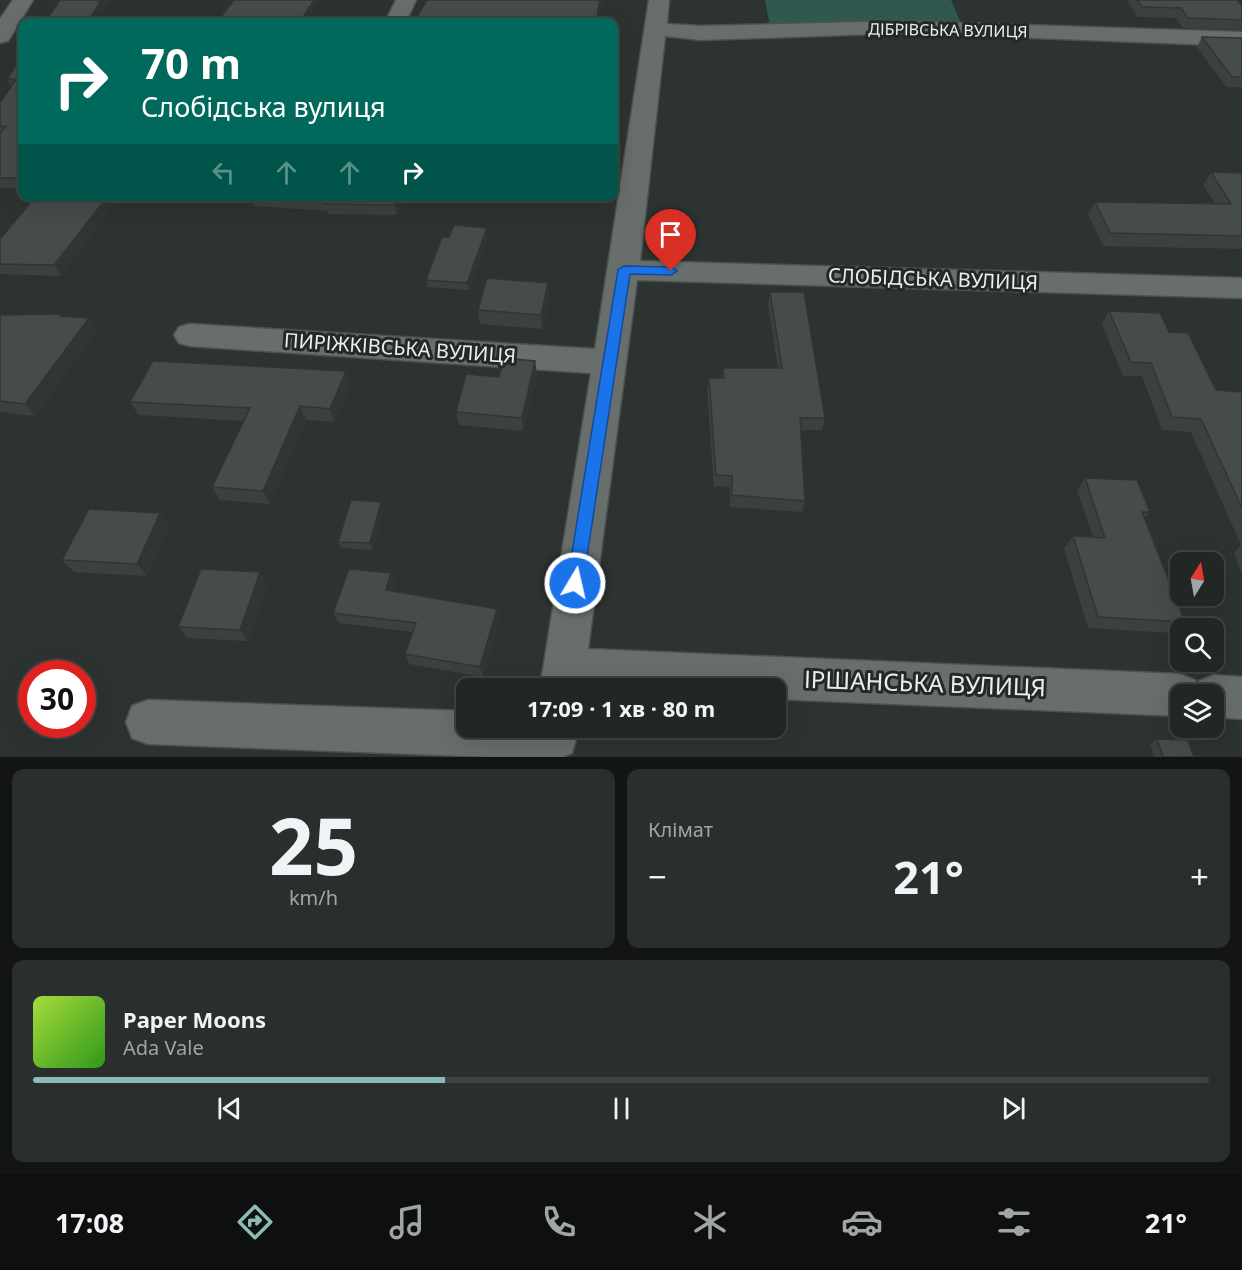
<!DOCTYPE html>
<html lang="uk">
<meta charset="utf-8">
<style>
body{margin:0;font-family:"Noto Sans",sans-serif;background:#2a2e2d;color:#f1f3f6;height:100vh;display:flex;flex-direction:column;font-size:22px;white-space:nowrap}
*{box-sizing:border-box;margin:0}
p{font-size:20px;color:#a2a5a7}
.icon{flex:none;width:33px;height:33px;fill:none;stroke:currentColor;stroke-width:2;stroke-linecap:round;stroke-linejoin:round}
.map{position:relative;height:757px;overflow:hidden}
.details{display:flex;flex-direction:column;gap:12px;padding:12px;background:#131514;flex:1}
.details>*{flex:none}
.hud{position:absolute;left:18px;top:18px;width:600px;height:183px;border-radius:12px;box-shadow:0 6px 24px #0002,0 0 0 2px #3f4342;background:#00695c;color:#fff;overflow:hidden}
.needle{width:39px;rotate:11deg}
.buttons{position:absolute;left:1170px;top:552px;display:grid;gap:12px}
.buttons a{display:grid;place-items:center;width:54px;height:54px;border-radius:12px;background:#222625;box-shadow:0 6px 24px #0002,0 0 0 2px #3f4342;font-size:30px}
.speed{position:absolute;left:18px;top:660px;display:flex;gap:12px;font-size:30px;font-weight:700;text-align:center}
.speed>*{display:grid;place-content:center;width:78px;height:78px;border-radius:50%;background:#222625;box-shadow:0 6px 24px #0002,0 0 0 2px #3f4342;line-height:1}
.speed .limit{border:9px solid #d22;background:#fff;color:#111}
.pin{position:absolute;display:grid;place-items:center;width:51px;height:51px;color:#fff;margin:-62px -26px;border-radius:50% 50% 50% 0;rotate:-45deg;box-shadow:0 0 6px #0007}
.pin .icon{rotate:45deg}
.me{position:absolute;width:66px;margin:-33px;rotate:9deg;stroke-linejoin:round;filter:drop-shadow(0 0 4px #0008)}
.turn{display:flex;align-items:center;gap:21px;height:126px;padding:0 24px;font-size:27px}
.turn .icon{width:78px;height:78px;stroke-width:2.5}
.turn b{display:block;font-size:42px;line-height:51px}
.lanes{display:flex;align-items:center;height:57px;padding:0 24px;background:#0003;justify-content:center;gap:30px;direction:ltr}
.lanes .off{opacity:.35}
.big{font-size:45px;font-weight:700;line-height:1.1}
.details .tile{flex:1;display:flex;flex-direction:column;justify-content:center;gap:9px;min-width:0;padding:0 21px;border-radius:12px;background:#2a2e2d}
.details .dial{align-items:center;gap:0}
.dial b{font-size:78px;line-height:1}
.song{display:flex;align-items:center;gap:18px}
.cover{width:72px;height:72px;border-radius:9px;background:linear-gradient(135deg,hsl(80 70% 55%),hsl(110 70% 35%))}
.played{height:6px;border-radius:3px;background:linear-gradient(90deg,#8bbbb9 35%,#3f4342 35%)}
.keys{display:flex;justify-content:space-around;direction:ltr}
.heat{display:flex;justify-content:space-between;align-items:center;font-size:33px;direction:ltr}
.details .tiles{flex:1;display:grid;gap:12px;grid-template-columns:1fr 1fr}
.tile:last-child{grid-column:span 2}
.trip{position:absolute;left:456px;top:678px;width:330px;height:60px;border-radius:12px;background:#222625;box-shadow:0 6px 24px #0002,0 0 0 2px #3f4342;font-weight:700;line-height:60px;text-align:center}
.tab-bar{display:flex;height:96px;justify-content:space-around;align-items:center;background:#0e0f0f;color:#a2a5a7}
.tab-bar .icon{width:42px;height:42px}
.tab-bar .active{color:#8bbbb9}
.tab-bar b{font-size:27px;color:#f1f3f6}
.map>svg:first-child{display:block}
</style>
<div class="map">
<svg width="1242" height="757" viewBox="0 0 1242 757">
<rect width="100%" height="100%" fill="#2d3331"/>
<path fill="#30584f" d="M 765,0 L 951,0 L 963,28 L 770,26 Z"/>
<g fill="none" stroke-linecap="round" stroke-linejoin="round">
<defs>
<g id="minor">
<path d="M 13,0 L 33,0 L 8,41 L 0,43 L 0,19 Z"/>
<path d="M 396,0 L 416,0 L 406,22 L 385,22 Z"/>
<path d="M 649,0 L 669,0 L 667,24 L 701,26 L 902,21 L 1242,32 L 1242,46 L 902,33 L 701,40 L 665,36 L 640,261 L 1242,278 L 1242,298 L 637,280 L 588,649 L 1180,674 L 1195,680 L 1197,684 L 1199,681 L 1214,675 L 1242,677 L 1242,719 L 1214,717 L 1214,694 L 1180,694 L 1180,716 L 776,699 L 776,688 L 540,688 L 591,373 L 190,346 L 179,343 L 174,335 L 179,327 L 190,324 L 595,349 Z"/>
<path d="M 148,700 L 466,711 L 466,728 L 579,728 L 572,753 L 562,757 L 494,757 L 148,744 L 132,738 L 126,722 L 132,706 Z"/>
</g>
</defs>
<use href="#minor" stroke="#4c5250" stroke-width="3"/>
<use href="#minor" fill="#686e6c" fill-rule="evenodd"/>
</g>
<g fill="#3c4140">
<path d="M 1127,0 L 1237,0 L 1242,6 L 1242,30 L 1183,28 L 1176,18 L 1138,17 Z"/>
<path d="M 1202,37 L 1242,38 L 1242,87 L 1226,87 L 1197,47 Z"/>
<path d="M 22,56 L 22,188 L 0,188 L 0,103 L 11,86 L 7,79 Z"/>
<path d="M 1211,172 L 1242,173 L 1242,249 L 1103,246 L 1088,214 L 1095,202 L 1215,204 L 1203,185 Z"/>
<path d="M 36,196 L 61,276 L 0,274 L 0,239 Z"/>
<path d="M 214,196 L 405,196 L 397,215 L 328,214 L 327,211 L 254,206 L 251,198 Z"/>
<path d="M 488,236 L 469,290 L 427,287 L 426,280 Z"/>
<path d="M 548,283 L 550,297 L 542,329 L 480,324 L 478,310 Z"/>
<path d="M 770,292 L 825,418 L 822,430 L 801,430 L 805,501 L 802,512 L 730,507 L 730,487 L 714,486 L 707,389 L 709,378 L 721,378 L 723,368 L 778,368 L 768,305 Z"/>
<path d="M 1109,311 L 1169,332 L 1216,390 L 1242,392 L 1242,574 L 1234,553 L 1241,545 L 1191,432 L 1162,430 L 1142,376 L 1123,376 L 1102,324 Z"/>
<path d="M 0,315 L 64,317 L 97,331 L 35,416 L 0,412 Z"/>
<path d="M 346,371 L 351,384 L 335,422 L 306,420 L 270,504 L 220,500 L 212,487 L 244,421 L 139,415 L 130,402 Z"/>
<path d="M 537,374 L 523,431 L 459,425 L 456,412 L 499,377 Z"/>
<path d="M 1085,478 L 1150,512 L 1145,518 L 1185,622 L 1173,633 L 1088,628 L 1064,548 L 1073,536 L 1093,537 L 1077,490 Z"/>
<path d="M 381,502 L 384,509 L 373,550 L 341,548 L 338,542 Z"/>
<path d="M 160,513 L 170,526 L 147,576 L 74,572 L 62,560 Z"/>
<path d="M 391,573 L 395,583 L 393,591 L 497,609 L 499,619 L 483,677 L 409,664 L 405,654 L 413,632 L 339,623 L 333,613 Z"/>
<path d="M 268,584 L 248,641 L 187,638 L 178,627 Z"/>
<path d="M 1157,739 L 1194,757 L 1154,757 L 1150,744 Z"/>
</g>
<g fill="#313534">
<path d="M 101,0 L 111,0 L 97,22 L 88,22 Z"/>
<path d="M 314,0 L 320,0 L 306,22 L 300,22 Z"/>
<path d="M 600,0 L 603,0 L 598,22 L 596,22 Z"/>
<path d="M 108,196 L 121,196 L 61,276 L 54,265 Z"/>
<path d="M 399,196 L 405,196 L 397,215 L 395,205 Z"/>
<path d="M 487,228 L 488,236 L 469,290 L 467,283 Z"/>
<path d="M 548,283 L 550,297 L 542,329 L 541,315 Z"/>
<path d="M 89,318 L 97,331 L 35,416 L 25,404 Z"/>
<path d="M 535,361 L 537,374 L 523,431 L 522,418 Z"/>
<path d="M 346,371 L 351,384 L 335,422 L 330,409 Z"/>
<path d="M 300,406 L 306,420 L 270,504 L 263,491 Z"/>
<path d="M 381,502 L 384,509 L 373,550 L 370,543 Z"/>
<path d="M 160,513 L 170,526 L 147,576 L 137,564 Z"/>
<path d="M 260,572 L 268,584 L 248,641 L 240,630 Z"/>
<path d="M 391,573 L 395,583 L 390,600 L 386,590 Z"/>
<path d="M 497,609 L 499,619 L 483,677 L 480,667 Z"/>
</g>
<g fill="#464c4b" stroke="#313534" stroke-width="1.5">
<path d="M 60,0 L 101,0 L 88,22 L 45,22 Z"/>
<path d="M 234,0 L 314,0 L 300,22 L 217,22 Z"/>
<path d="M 427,0 L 600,0 L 596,22 L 414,22 Z"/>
<path d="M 1137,0 L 1237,0 L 1242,6 L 1242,20 L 1188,18 L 1181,8 L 1142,7 Z"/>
<path d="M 1202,37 L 1242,38 L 1242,77 L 1232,77 Z"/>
<path d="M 22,56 L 22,178 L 0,178 L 0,134 L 6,126 L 0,127 L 0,103 L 16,79 L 7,79 Z"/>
<path d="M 1211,172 L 1242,173 L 1242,236 L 1110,233 L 1095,202 L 1231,204 Z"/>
<path d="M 36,196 L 108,196 L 54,265 L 0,264 L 0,239 Z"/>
<path d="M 262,196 L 399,196 L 395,205 L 325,204 L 326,201 Z"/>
<path d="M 454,225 L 487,228 L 467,283 L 426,280 L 442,237 L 449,237 Z"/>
<path d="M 487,278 L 548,283 L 541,315 L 478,310 Z"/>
<path d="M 770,292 L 804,292 L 825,418 L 800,418 L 805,501 L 732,495 L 732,476 L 716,475 L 709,378 L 724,378 L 723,368 L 782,368 Z"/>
<path d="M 1109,311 L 1160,313 L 1169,332 L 1188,333 L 1216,390 L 1242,392 L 1242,508 L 1201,419 L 1172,417 L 1151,363 L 1131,362 Z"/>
<path d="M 62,314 L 60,316 L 89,318 L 25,404 L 0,401 L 0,315 Z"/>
<path d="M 504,358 L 535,361 L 522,418 L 456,412 L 466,374 L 499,377 Z"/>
<path d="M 153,361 L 346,371 L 330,409 L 300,406 L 263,491 L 212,487 L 250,408 L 130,402 Z"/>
<path d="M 1085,478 L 1137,480 L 1150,512 L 1142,512 L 1185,622 L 1098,617 L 1073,536 L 1105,538 Z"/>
<path d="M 351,500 L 381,502 L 370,543 L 338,542 Z"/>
<path d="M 89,509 L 160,513 L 137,564 L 62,560 Z"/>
<path d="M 201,569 L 260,572 L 240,630 L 178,627 Z"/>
<path d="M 349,569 L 391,573 L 386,590 L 497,609 L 480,667 L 405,654 L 416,623 L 333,613 Z"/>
<path d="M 1157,739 L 1188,740 L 1194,757 L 1163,757 Z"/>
</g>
<path fill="#1a73e8" stroke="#114b97" stroke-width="1.5" d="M 624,266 L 671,267 L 677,271 L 671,275 L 630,274 L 583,583 L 581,588 L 575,590 L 569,588 L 567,583 L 618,270 Z"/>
<g text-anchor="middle" stroke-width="6" stroke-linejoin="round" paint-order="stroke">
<g font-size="16" fill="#eaeeed" stroke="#232927">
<text transform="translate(948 30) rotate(1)" y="6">ДІБРІВСЬКА ВУЛИЦЯ</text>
</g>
<g font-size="20" fill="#eaeeed" stroke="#232927">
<text transform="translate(933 279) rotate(2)" y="7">СЛОБІДСЬКА ВУЛИЦЯ</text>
<text transform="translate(400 348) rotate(4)" y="7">ПИРІЖКІВСЬКА ВУЛИЦЯ</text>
</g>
<g font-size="24" fill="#eaeeed" stroke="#232927">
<text transform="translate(925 684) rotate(2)" y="8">ІРШАНСЬКА ВУЛИЦЯ</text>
</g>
</g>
</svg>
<div class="buttons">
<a><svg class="needle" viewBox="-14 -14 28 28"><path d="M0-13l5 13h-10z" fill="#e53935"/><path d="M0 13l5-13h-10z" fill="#a2a5a7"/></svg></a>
<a><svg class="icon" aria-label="search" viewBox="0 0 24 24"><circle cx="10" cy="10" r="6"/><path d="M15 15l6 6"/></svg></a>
<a><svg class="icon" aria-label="layers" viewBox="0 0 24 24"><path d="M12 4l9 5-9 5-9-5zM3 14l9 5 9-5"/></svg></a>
</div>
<div class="speed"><div class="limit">30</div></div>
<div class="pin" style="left:671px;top:271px;background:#d93025"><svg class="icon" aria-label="arrive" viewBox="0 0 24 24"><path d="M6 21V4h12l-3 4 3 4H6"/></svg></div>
<svg class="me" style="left:575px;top:583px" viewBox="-20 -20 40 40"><circle r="17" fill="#1a73e8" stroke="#fff" stroke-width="3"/><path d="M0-11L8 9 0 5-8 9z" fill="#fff"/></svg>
<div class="trip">17:09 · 1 хв · 80 m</div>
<div class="hud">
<div class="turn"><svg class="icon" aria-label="right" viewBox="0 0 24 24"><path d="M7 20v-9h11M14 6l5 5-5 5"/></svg><div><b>70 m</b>Слобідська вулиця</div></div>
<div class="lanes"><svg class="icon off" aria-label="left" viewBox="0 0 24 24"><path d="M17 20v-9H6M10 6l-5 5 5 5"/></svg><svg class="icon off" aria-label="ahead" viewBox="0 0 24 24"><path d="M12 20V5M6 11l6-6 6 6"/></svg><svg class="icon off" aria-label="ahead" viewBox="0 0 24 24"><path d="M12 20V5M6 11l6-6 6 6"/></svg><svg class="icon" aria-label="right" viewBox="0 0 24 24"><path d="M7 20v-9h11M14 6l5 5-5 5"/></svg></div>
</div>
</div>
<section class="details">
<div class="tiles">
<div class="tile dial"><b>25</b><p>km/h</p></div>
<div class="tile"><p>Клімат</p>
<div class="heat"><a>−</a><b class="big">21°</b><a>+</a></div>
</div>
<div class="tile">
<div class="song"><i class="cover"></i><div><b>Paper Moons</b><p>Ada Vale</p></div></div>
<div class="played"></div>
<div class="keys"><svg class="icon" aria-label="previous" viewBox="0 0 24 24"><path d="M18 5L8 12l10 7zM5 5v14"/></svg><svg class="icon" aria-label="pause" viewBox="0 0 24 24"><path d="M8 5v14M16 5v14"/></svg><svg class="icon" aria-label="next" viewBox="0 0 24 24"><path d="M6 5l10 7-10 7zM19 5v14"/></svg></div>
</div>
</div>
</section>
<nav class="tab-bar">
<b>17:08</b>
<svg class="icon active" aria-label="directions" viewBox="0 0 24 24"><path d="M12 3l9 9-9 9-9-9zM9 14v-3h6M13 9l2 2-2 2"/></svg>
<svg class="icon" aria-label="music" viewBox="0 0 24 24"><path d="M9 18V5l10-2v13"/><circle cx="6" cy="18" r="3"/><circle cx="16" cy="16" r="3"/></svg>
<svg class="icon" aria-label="phone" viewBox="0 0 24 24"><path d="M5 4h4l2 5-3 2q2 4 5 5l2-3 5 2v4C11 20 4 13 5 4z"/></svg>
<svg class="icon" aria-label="climate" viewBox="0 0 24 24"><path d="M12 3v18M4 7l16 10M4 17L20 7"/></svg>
<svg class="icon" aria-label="car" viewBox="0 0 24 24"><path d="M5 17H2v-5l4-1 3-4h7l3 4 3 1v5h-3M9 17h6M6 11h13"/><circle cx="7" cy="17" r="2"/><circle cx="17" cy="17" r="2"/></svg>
<svg class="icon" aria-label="filters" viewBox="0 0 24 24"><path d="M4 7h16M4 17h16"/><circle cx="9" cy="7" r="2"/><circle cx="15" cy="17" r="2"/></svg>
<b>21°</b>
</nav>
